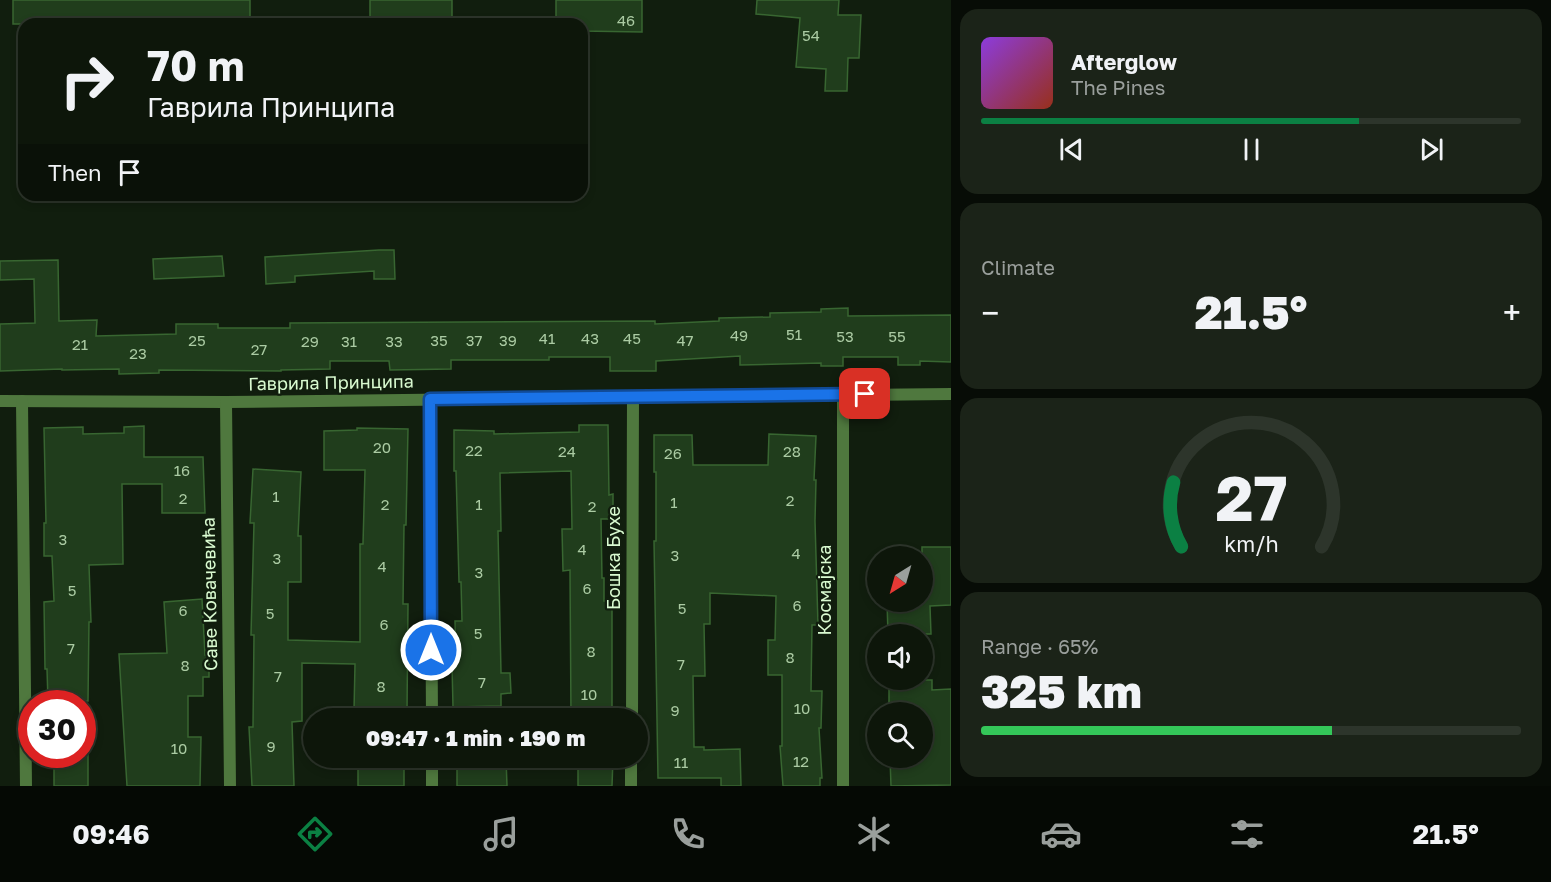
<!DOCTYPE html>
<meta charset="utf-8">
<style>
body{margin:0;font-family:"Golos Text",sans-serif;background:#1b2318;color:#f1f3f6;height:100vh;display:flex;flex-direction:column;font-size:22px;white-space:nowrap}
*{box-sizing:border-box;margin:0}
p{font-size:20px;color:#9a9f9c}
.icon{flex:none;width:33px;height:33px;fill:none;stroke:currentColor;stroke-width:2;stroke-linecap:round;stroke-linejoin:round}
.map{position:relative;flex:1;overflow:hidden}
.drawer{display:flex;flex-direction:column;gap:9px;padding:9px;background:#070c06;width:600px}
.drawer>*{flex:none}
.guide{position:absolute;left:18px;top:18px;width:570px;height:183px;border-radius:18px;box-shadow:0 3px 9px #0003,0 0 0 2px #2d352b;background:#0d160a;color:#f1f3f6;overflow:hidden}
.needle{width:39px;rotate:217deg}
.fabs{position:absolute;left:867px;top:546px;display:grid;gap:12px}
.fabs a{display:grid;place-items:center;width:66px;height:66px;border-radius:50%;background:#0d160a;box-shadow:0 3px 9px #0003,0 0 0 2px #2d352b;font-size:30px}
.speed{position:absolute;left:18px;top:690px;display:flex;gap:12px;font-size:30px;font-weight:700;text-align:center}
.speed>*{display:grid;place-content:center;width:78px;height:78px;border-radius:50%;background:#0d160a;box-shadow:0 3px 9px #0003,0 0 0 2px #2d352b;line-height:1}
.speed .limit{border:9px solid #d22;background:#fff;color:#111}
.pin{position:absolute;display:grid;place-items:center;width:51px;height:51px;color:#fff;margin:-26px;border-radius:12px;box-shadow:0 3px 9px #0006}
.me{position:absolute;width:66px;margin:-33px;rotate:0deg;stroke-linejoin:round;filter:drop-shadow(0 0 4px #0008)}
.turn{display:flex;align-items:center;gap:21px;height:126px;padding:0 30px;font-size:27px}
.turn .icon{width:78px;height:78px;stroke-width:2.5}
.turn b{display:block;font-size:42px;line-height:51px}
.then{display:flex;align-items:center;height:57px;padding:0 30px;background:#0003;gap:12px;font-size:22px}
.big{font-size:45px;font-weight:800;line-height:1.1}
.drawer .card{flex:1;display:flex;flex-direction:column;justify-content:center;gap:9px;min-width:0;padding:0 21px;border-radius:18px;background:#1b2318}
.drawer .dial{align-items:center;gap:0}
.dial svg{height:156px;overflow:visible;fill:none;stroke:#2d352b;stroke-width:7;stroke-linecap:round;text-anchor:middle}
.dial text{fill:#f1f3f6;stroke:none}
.song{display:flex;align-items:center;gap:18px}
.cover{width:72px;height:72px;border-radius:9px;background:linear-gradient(135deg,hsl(270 70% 55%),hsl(10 70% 35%))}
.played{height:6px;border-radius:3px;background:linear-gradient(90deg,#0b8043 70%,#2d352b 70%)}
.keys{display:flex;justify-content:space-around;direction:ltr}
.heat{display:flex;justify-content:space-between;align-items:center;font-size:33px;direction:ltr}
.charge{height:9px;border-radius:4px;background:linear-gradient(90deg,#34c759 65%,#2d352b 0)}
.trip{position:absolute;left:303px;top:708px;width:345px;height:60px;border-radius:30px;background:#0d160a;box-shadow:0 3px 9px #0003,0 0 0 2px #2d352b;font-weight:800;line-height:60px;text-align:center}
.tab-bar{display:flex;height:96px;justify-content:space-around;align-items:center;background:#050904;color:#9a9f9c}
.tab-bar .icon{width:42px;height:42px}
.tab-bar .current{color:#0b8043}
.tab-bar b{font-size:27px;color:#f1f3f6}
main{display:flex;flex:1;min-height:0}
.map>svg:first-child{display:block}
</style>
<main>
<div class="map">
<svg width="951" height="786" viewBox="0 0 951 786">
<rect width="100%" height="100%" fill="#111e0e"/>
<g fill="#203d1c" stroke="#386631" stroke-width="1.5">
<rect x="13" y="0" width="237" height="24"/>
<rect x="370" y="0" width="82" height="24"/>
<path d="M 556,0 L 642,0 L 642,32 L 582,31 L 582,24 L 556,24 Z"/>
<path d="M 757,0 L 839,0 L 838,15 L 861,15 L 859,58 L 848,58 L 847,91 L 825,91 L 826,69 L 796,67 L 800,18 L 756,14 Z"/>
<path d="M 379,250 L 394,250 L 395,279 L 374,279 L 374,271 L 295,276 L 295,282 L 266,284 L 265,257 Z"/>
<path d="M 222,256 L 224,276 L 154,279 L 153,259 Z"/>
<path d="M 58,260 L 59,321 L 97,320 L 96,336 L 176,334 L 176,324 L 218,324 L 218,328 L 290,328 L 290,323 L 655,321 L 655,324 L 719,321 L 719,318 L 770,317 L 770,313 L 821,312 L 821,309 L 848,308 L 848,316 L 951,315 L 951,362 L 920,361 L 920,365 L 898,365 L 898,357 L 843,357 L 843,366 L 821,366 L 821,363 L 740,365 L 740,356 L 656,361 L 656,371 L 610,371 L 610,357 L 549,357 L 549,360 L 451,360 L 451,369 L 390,370 L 389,361 L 330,361 L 330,369 L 281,370 L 281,371 L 159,370 L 159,373 L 119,374 L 119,369 L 62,370 L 62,369 L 0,371 L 0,324 L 35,323 L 34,279 L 0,280 L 0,261 Z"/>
<path d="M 579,425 L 608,425 L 609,495 L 613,494 L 613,519 L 601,519 L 602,578 L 604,578 L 604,601 L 612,601 L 612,718 L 571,718 L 570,570 L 563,571 L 562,529 L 572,529 L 571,471 L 500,473 L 501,531 L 498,531 L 501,673 L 510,673 L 511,693 L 501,694 L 501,706 L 453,707 L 452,665 L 456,665 L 455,621 L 462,621 L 461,582 L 459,582 L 456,471 L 454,471 L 454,430 L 494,431 L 494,434 L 579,432 Z"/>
<path d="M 144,426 L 144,457 L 203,457 L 205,513 L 162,513 L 162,484 L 122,484 L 123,564 L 89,565 L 91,622 L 89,622 L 88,701 L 48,701 L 47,669 L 45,669 L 44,602 L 54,601 L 52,556 L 44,556 L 44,523 L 46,523 L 44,428 L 83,427 L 83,434 L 124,433 L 124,427 Z"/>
<path d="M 357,428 L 408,429 L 406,525 L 404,525 L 403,604 L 408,604 L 407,712 L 354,711 L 355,664 L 302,663 L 302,721 L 292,722 L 294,786 L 252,786 L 249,727 L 253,727 L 254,635 L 251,635 L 254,523 L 250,523 L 253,469 L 301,472 L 298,536 L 301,536 L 301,582 L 288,582 L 288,640 L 360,642 L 360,544 L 363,544 L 365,470 L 324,470 L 324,431 L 357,430 Z"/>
<path d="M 769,434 L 816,436 L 814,480 L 816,480 L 815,521 L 818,625 L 812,625 L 811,691 L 822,691 L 821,728 L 819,728 L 822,778 L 820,778 L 820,786 L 783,786 L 780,746 L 782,746 L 782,675 L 768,675 L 768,640 L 775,640 L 776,596 L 710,593 L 710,624 L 704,624 L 705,676 L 693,676 L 694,747 L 704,747 L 704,750 L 740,749 L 741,786 L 721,786 L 721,778 L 658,778 L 654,541 L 656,541 L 656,472 L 654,472 L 654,435 L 692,435 L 693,465 L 768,465 Z"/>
<path d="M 922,547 L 951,547 L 951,605 L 930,606 L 931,634 L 888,634 L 887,602 L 922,602 Z"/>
<path d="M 202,599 L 205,655 L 209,655 L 209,677 L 203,677 L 203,696 L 188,696 L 188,737 L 201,737 L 200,786 L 127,786 L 119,654 L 167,653 L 164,602 Z"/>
<path d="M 889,680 L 932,680 L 932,690 L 951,689 L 951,785 L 891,786 L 890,758 L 922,758 L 922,712 L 889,712 Z"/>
<rect x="54" y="754" width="34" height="32"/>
<rect x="358" y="758" width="46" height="28"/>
<path d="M 457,758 L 506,758 L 507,786 L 457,786 Z"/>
<path d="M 578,758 L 613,758 L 612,786 L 578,786 Z"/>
</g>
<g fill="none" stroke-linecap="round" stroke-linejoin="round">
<g stroke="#4f783e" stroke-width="12">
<path d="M 430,399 L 432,718"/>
<path d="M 0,401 L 226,402 L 951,394"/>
<path d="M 22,401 L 26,786"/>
<path d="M 226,402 L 230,786"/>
<path d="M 632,718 L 633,398"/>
<path d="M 432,758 L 432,786"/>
<path d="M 631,786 L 631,758"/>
<path d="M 843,786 L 843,394"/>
</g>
</g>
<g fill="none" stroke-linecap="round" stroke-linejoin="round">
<defs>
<path id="route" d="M 431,650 L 430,399 L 865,394"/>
</defs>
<use href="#route" stroke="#114b97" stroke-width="15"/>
<use href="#route" stroke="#1a73e8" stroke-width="10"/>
</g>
<g text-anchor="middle" stroke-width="4.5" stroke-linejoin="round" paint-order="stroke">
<g font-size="15" fill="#abcba3">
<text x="626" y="26">46</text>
<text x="811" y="41">54</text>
<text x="794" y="340">51</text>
<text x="739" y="341">49</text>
<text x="845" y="342">53</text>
<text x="897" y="342">55</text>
<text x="547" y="344">41</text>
<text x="590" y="344">43</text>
<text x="632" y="344">45</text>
<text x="197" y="346">25</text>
<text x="439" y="346">35</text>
<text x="474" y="346">37</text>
<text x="508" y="346">39</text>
<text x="685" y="346">47</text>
<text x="310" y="347">29</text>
<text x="349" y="347">31</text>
<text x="394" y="347">33</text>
<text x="80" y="350">21</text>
<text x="259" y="355">27</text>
<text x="138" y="359">23</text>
<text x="382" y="453">20</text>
<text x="474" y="456">22</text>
<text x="567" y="457">24</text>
<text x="792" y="457">28</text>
<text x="673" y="459">26</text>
<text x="182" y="476">16</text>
<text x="276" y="502">1</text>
<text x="183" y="504">2</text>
<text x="790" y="506">2</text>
<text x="674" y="508">1</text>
<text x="385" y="510">2</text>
<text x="479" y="510">1</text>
<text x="592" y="512">2</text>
<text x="63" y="545">3</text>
<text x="582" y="555">4</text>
<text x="796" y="559">4</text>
<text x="675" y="561">3</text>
<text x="277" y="564">3</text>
<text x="382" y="572">4</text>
<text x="479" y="578">3</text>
<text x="587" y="594">6</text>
<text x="72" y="596">5</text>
<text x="797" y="611">6</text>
<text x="682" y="614">5</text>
<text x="183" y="616">6</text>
<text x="270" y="619">5</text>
<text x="384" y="630">6</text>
<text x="478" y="639">5</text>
<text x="71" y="654">7</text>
<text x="591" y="657">8</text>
<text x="790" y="663">8</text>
<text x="681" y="670">7</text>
<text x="185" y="671">8</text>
<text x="278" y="682">7</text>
<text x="482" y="688">7</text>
<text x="381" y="692">8</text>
<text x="589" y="700">10</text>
<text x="802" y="714">10</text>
<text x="675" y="716">9</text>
<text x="271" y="752">9</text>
<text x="179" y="754">10</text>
<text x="801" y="767">12</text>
<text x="681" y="768">11</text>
</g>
<g font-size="18" fill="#d9fad0" stroke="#111e0e">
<text transform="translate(331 383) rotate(-1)" y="6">Гаврила Принципа</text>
<text transform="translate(614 558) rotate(-90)" y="6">Бошка Бухе</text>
<text transform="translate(825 590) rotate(-90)" y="6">Космајска</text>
<text transform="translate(210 594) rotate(-91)" y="6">Саве Ковачевића</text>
</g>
</g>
</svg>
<div class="fabs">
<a><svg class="needle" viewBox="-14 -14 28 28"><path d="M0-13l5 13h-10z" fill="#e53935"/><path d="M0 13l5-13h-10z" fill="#9a9f9c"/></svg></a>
<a><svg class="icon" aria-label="sound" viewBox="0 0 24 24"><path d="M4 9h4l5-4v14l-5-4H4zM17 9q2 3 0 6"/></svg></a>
<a><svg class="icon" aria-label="search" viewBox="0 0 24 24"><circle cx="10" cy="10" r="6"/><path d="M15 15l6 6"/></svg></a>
</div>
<div class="speed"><div class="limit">30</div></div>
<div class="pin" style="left:865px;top:394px;background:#d93025"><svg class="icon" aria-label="arrive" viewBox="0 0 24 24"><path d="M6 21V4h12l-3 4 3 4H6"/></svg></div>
<svg class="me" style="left:431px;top:650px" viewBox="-20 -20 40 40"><circle r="17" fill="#1a73e8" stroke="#fff" stroke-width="3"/><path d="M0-11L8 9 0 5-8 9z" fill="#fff"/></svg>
<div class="trip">09:47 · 1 min · 190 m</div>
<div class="guide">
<div class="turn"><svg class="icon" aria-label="right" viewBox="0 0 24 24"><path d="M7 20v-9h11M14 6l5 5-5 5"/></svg><div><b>70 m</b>Гаврила Принципа</div></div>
<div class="then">Then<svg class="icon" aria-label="arrive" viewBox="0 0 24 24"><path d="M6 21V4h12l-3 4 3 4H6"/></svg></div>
</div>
</div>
<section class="drawer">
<div class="card">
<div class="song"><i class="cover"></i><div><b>Afterglow</b><p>The Pines</p></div></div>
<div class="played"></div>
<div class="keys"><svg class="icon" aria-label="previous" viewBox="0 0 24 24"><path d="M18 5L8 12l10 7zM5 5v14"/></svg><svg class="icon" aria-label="pause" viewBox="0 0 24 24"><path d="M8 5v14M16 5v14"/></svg><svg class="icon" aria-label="next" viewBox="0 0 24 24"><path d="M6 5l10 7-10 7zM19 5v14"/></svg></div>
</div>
<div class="card"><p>Climate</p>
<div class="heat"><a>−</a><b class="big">21.5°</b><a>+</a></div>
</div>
<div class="card dial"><svg viewBox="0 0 100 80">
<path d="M14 69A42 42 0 1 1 86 69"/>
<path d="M14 69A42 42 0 0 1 10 36" stroke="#0b8043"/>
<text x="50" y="56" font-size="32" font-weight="700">27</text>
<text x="50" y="72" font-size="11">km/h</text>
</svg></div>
<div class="card"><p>Range · 65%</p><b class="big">325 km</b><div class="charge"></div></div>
</section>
</main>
<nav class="tab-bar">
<b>09:46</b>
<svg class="icon current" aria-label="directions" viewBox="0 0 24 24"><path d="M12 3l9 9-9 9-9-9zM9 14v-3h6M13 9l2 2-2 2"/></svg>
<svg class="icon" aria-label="music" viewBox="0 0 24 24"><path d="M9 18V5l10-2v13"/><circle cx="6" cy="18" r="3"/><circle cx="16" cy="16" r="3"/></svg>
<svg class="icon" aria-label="phone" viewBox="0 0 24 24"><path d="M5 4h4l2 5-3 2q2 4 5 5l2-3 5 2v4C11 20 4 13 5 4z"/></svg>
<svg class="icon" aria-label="climate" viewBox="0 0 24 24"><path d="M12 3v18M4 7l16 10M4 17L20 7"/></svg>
<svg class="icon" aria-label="car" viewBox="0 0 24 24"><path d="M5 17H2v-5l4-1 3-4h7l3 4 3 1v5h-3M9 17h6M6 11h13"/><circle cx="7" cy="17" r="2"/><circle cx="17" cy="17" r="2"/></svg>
<svg class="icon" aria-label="filters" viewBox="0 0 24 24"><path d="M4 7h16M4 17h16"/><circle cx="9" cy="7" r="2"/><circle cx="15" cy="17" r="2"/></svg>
<b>21.5°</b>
</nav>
